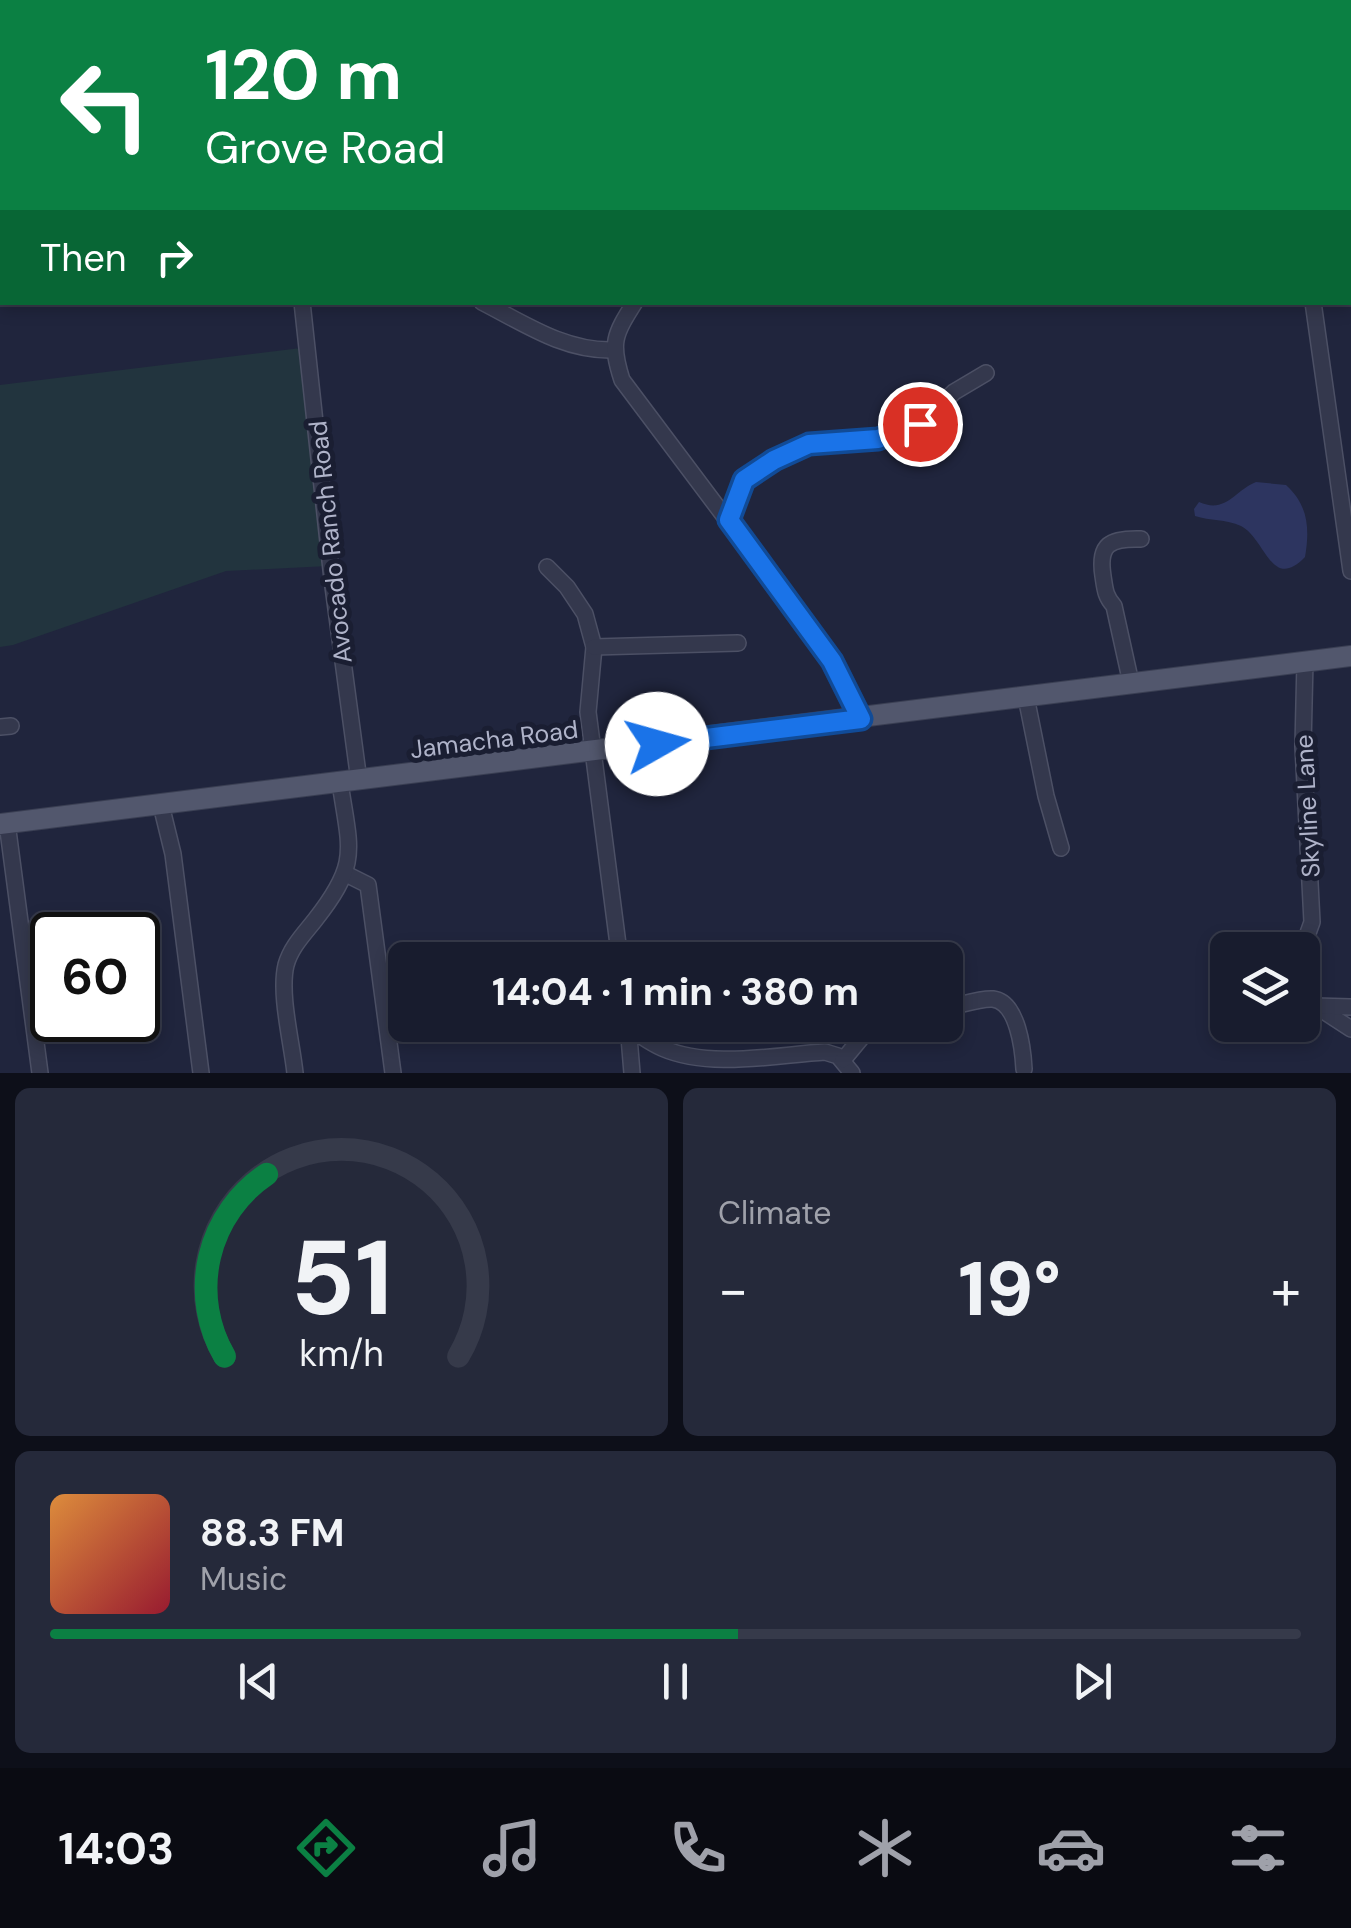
<!DOCTYPE html>
<meta charset="utf-8">
<style>
body{margin:0;font-family:"DM Sans",sans-serif;background:#25293a;color:#f1f3f6;height:100vh;display:flex;flex-direction:column;font-size:38px;white-space:nowrap}
*{box-sizing:border-box;margin:0}
p{font-size:32px;color:#9fa1aa}
.icon{flex:none;width:55px;height:55px;fill:none;stroke:currentColor;stroke-width:2;stroke-linecap:round;stroke-linejoin:round}
.map{position:relative;height:1073px;overflow:hidden}
.side{display:flex;flex-direction:column;gap:15px;padding:15px;background:#0d0f19;flex:1}
.side>*{flex:none}
.top-card{position:absolute;left:0px;top:0px;width:1352px;height:305px;box-shadow:0 5px 15px #0003,0 0 0 2px #363a4a;background:#0b8043;color:#fff;overflow:hidden}
.tools{position:absolute;left:1210px;top:932px;display:grid;gap:20px}
.tools a{display:grid;place-items:center;width:110px;height:110px;border-radius:15px;background:#181c2e;box-shadow:0 5px 15px #0003,0 0 0 2px #363a4a;font-size:50px}
.speed{position:absolute;left:30px;top:912px;display:flex;gap:20px;font-size:50px;font-weight:700;text-align:center}
.speed>*{display:grid;place-content:center;width:130px;height:130px;border-radius:50%;background:#181c2e;box-shadow:0 5px 15px #0003,0 0 0 2px #363a4a;line-height:1}
.speed .limit{border:5px solid #111;border-radius:15px;background:#fff;color:#111}
.pin{position:absolute;display:grid;place-items:center;width:85px;height:85px;color:#fff;margin:-42px;border:5px solid #fff;border-radius:50%;box-shadow:0 2px 10px #0007}
.me{position:absolute;width:110px;margin:-55px;rotate:83deg;stroke-linejoin:round;filter:drop-shadow(0 0 8px #0008)}
.turn{display:flex;align-items:center;gap:35px;height:210px;padding:0 40px;font-size:45px}
.turn .icon{width:130px;height:130px;stroke-width:2.5}
.turn b{display:block;font-size:70px;line-height:85px}
.then{display:flex;align-items:center;height:95px;padding:0 40px;background:#0003;gap:20px;font-size:38px}
.big{font-size:75px;font-weight:800;line-height:1.1}
.side .widget{flex:1;display:flex;flex-direction:column;justify-content:center;gap:15px;min-width:0;padding:0 35px;border-radius:15px;background:#25293a}
.side .dial{align-items:center;gap:0}
.dial svg{height:260px;overflow:visible;fill:none;stroke:#363a4a;stroke-width:7;stroke-linecap:round;text-anchor:middle}
.dial text{fill:#f1f3f6;stroke:none}
.song{display:flex;align-items:center;gap:30px}
.cover{width:120px;height:120px;border-radius:15px;background:linear-gradient(135deg,hsl(30 70% 55%),hsl(350 70% 35%))}
.played{height:10px;border-radius:5px;background:linear-gradient(90deg,#0b8043 55%,#363a4a 55%)}
.keys{display:flex;justify-content:space-around;direction:ltr}
.heat{display:flex;justify-content:space-between;align-items:center;font-size:55px;direction:ltr}
.side .tiles{flex:1;display:grid;gap:15px;grid-template-columns:1fr 1fr}
.widget:last-child{grid-column:span 2}
.trip{position:absolute;left:388px;top:942px;width:575px;height:100px;border-radius:15px;background:#181c2e;box-shadow:0 5px 15px #0003,0 0 0 2px #363a4a;font-weight:800;line-height:100px;text-align:center}
.tab-bar{display:flex;height:160px;justify-content:space-around;align-items:center;background:#0a0b12;color:#9fa1aa}
.tab-bar .icon{width:70px;height:70px}
.tab-bar .current{color:#0b8043}
.tab-bar b{font-size:45px;color:#f1f3f6}
.map>svg:first-child{display:block}
</style>
<div class="map">
<svg width="1351" height="1073" viewBox="0 0 1351 1073">
<rect width="100%" height="100%" fill="#20253d"/>
<path fill="#22343e" d="M 301,348 L 328,566 L 226,571 L 13,645 L 0,647 L 0,385 Z"/>
<path fill="#2d3560" d="M 1256,482 L 1286,485 C 1308,505 1310,528 1305,557 C 1271,592 1266,539 1241,526 C 1226,519 1210,521 1195,516 L 1194,509 L 1199,502 C 1226,514 1234,491 1256,482 Z"/>
<g fill="none" stroke-linecap="round" stroke-linejoin="round">
<defs>
<g id="minor">
<path d="M 793,2 L 793,0"/>
<path d="M 0,174 L 2,174"/>
<path d="M 302,302 L 332,579 L 359,781"/>
<path d="M 482,302 C 525,324 564,351 612,350"/>
<path d="M 635,302 C 614,335 610,343 622,380 L 833,661 L 861,719"/>
<path d="M 1313,302 L 1351,571"/>
<path d="M 729,520 L 744,480 L 774,460 L 809,445 L 878,439 L 920,425 L 954,392 L 986,373"/>
<path d="M 547,567 L 567,587 L 585,614 L 594,647 L 588,712 L 620,960"/>
<path d="M 594,647 L 738,643"/>
<path d="M 1131,683 L 1114,606 C 1105,596 1105,589 1103,576 C 1098,544 1110,538 1141,539"/>
<path d="M 1026,697 L 1046,796 L 1061,848"/>
<path d="M 0,727 L 11,726"/>
<path d="M 161,805 L 173,854 L 201,1073"/>
<path d="M 7,823 L 40,1073"/>
<path d="M 346,874 L 368,885 L 393,1073"/>
<path d="M 1302,950 L 1312,922 L 1303,746 L 1305,661"/>
<path d="M 1302,997 L 1351,1029"/>
<path d="M 1315,1006 L 1351,1007"/>
<path d="M 945,1008 C 959,1006 979,998 993,999 C 1018,1002 1023,1050 1024,1069"/>
<path d="M 628,1025 L 632,1073"/>
<path d="M 628,1028 C 639,1034 650,1043 662,1048 C 710,1069 775,1055 825,1052 L 838,1056 L 852,1073"/>
<path d="M 843,1060 L 872,1025"/>
<path d="M 295,1073 C 292,1043 279,994 286,965 C 291,947 304,934 315,920 C 360,863 350,850 340,783"/>
</g>
<path id="major" d="M 0,824 L 1351,656"/>
</defs>
<use href="#minor" stroke="#4c5065" stroke-width="18"/>
<use href="#major" stroke="#3a3f53" stroke-width="22"/>
<use href="#minor" stroke="#34384d" stroke-width="15"/>
<use href="#major" stroke="#52576d" stroke-width="20"/>
</g>
<g fill="none" stroke-linecap="round" stroke-linejoin="round">
<defs>
<path id="route" d="M 657,744 L 861,719 L 832,661 L 729,520 L 744,480 L 774,460 L 809,444 L 878,439 L 920,424"/>
</defs>
<use href="#route" stroke="#114b97" stroke-width="25"/>
<use href="#route" stroke="#1a73e8" stroke-width="18"/>
</g>
<g text-anchor="middle" stroke-width="10" stroke-linejoin="round" paint-order="stroke">
<g font-size="25" fill="#afb3c9" stroke="#1a1e32">
<text transform="translate(330 542) rotate(-96)" y="9">Avocado Ranch Road</text>
<text transform="translate(494 739) rotate(-7)" y="9">Jamacha Road</text>
<text transform="translate(1307 806) rotate(-93)" y="9">Skyline Lane</text>
</g>
</g>
</svg>
<div class="tools">
<a><svg class="icon" aria-label="layers" viewBox="0 0 24 24"><path d="M12 4l9 5-9 5-9-5zM3 14l9 5 9-5"/></svg></a>
</div>
<div class="speed"><div class="limit">60</div></div>
<div class="pin" style="left:920px;top:424px;background:#d93025"><svg class="icon" aria-label="arrive" viewBox="0 0 24 24"><path d="M6 21V4h12l-3 4 3 4H6"/></svg></div>
<svg class="me" style="left:657px;top:744px" viewBox="-20 -20 40 40"><circle r="19" fill="#fff"/><path d="M0-13L10 11 0 6-10 11z" fill="#1a73e8"/></svg>
<div class="trip">14:04 · 1 min · 380 m</div>
<div class="top-card">
<div class="turn"><svg class="icon" aria-label="left" viewBox="0 0 24 24"><path d="M17 20v-9H6M10 6l-5 5 5 5"/></svg><div><b>120 m</b>Grove Road</div></div>
<div class="then">Then<svg class="icon" aria-label="right" viewBox="0 0 24 24"><path d="M7 20v-9h11M14 6l5 5-5 5"/></svg></div>
</div>
</div>
<section class="side">
<div class="tiles">
<div class="widget dial"><svg viewBox="0 0 100 80">
<path d="M14 69A42 42 0 1 1 86 69"/>
<path d="M14 69A42 42 0 0 1 27 13" stroke="#0b8043"/>
<text x="50" y="56" font-size="32" font-weight="700">51</text>
<text x="50" y="72" font-size="11">km/h</text>
</svg></div>
<div class="widget"><p>Climate</p>
<div class="heat"><a>−</a><b class="big">19°</b><a>+</a></div>
</div>
<div class="widget">
<div class="song"><i class="cover"></i><div><b>88.3 FM</b><p>Music</p></div></div>
<div class="played"></div>
<div class="keys"><svg class="icon" aria-label="previous" viewBox="0 0 24 24"><path d="M18 5L8 12l10 7zM5 5v14"/></svg><svg class="icon" aria-label="pause" viewBox="0 0 24 24"><path d="M8 5v14M16 5v14"/></svg><svg class="icon" aria-label="next" viewBox="0 0 24 24"><path d="M6 5l10 7-10 7zM19 5v14"/></svg></div>
</div>
</div>
</section>
<nav class="tab-bar">
<b>14:03</b>
<svg class="icon current" aria-label="directions" viewBox="0 0 24 24"><path d="M12 3l9 9-9 9-9-9zM9 14v-3h6M13 9l2 2-2 2"/></svg>
<svg class="icon" aria-label="music" viewBox="0 0 24 24"><path d="M9 18V5l10-2v13"/><circle cx="6" cy="18" r="3"/><circle cx="16" cy="16" r="3"/></svg>
<svg class="icon" aria-label="phone" viewBox="0 0 24 24"><path d="M5 4h4l2 5-3 2q2 4 5 5l2-3 5 2v4C11 20 4 13 5 4z"/></svg>
<svg class="icon" aria-label="climate" viewBox="0 0 24 24"><path d="M12 3v18M4 7l16 10M4 17L20 7"/></svg>
<svg class="icon" aria-label="car" viewBox="0 0 24 24"><path d="M5 17H2v-5l4-1 3-4h7l3 4 3 1v5h-3M9 17h6M6 11h13"/><circle cx="7" cy="17" r="2"/><circle cx="17" cy="17" r="2"/></svg>
<svg class="icon" aria-label="filters" viewBox="0 0 24 24"><path d="M4 7h16M4 17h16"/><circle cx="9" cy="7" r="2"/><circle cx="15" cy="17" r="2"/></svg>
</nav>
